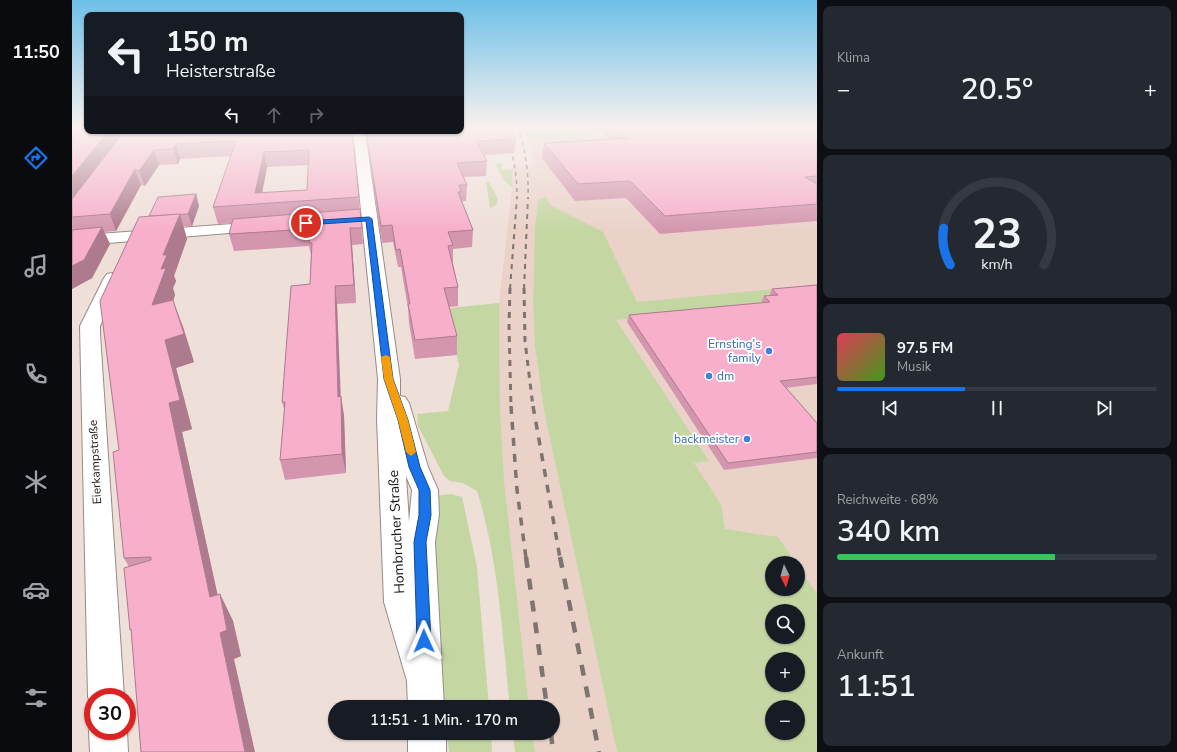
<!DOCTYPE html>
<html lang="de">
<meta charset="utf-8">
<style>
body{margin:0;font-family:"Nunito Sans",sans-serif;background:#242831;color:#f1f3f6;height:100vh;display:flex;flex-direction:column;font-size:15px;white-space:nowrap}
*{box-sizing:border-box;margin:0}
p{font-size:13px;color:#9ea1a6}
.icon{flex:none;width:22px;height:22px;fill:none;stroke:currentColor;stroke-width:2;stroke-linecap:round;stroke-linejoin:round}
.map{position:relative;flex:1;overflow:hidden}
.sheet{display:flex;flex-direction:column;gap:6px;padding:6px;background:#0d0f14;width:360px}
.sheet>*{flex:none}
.hud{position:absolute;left:12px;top:12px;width:380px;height:122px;border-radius:8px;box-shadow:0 1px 3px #0004;background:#171b24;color:#f1f3f6;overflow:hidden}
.needle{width:26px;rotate:175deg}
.controls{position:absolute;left:693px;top:556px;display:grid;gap:8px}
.controls a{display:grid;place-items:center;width:40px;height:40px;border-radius:50%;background:#171b24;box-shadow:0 1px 3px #0004;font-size:20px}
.speed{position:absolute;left:12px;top:688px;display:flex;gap:8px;font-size:20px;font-weight:700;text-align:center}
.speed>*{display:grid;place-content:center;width:52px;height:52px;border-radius:50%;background:#171b24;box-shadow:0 1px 3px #0004;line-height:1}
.speed .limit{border:6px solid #d22;background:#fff;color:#111}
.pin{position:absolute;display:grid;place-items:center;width:34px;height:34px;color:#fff;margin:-17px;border:2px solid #fff;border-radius:50%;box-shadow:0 1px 4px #0007}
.me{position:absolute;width:44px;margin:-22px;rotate:359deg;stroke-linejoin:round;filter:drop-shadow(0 0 3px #0008)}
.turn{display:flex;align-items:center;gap:14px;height:84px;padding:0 16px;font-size:18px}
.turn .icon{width:52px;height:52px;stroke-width:2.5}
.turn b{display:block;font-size:28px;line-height:34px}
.lanes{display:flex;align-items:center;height:38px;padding:0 16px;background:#0003;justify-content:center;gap:20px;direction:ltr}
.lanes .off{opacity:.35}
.big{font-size:30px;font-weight:600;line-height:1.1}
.sheet .tile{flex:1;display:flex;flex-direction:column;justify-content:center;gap:6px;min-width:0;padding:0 14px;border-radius:8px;background:#242831}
.sheet .dial{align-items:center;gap:0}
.dial svg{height:104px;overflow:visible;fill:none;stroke:#363941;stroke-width:7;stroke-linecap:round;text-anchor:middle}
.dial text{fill:#f1f3f6;stroke:none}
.song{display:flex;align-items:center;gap:12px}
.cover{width:48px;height:48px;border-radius:6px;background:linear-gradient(135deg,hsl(350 70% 55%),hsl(100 70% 35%))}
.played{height:4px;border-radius:2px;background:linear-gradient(90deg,#1a73e8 40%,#363941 40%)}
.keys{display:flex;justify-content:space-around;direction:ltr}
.heat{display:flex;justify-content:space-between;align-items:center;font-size:22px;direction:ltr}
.charge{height:6px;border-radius:3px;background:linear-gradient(90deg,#34c759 68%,#363941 0)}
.trip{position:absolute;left:256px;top:700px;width:232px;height:40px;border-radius:20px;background:#171b24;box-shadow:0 1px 3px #0004;font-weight:600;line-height:40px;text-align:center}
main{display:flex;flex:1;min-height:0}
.tabs{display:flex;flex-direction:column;width:72px;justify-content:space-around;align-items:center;background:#090b0e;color:#9ea1a6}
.tabs .icon{width:28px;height:28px}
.tabs .current{color:#1a73e8}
.tabs b{font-size:18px;color:#f1f3f6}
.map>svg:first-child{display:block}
</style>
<main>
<nav class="tabs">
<b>11:50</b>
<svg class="icon current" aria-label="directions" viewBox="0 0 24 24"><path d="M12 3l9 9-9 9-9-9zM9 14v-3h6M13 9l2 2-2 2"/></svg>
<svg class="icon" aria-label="music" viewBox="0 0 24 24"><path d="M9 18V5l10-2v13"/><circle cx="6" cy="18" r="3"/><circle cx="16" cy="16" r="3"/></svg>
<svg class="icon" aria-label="phone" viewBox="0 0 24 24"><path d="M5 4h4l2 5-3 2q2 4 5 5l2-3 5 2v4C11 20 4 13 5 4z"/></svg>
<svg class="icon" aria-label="climate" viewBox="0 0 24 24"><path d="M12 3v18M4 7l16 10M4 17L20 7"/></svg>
<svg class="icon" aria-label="car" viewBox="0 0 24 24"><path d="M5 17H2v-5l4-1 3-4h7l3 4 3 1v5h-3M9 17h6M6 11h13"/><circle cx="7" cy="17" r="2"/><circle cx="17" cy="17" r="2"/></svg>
<svg class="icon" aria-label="filters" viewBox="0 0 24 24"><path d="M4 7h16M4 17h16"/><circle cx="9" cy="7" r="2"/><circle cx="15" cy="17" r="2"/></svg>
</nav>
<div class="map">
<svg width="745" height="752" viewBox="0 0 745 752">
<rect width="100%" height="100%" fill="#efdfd9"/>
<path fill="#ead2c9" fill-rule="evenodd" d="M 451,126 L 745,126 L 745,752 L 627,752 L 466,201 L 463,226 L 461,301 L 463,347 L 472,411 L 545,752 L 463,752 L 460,733 L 481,733 L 481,707 L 457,707 L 432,480 L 428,407 L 427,303 L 440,188 L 440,167 L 461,167 L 457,141 ZM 700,563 L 726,563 L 726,589 L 700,589 ZM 700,611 L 726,611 L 726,637 L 700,637 ZM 700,659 L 726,659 L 726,685 L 700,685 ZM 700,707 L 726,707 L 726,733 L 700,733 Z"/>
<g fill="#c4d7a3" fill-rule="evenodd">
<path d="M 451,126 L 499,126 L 509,130 L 525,129 L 528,131 L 457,141 Z"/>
<path d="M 430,163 L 430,170 L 440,169 L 440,188 L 431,179 L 423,164 Z"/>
<path d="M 414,182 L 417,182 L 426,199 L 424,205 L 418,208 Z"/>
<path d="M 474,196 L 478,205 L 531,232 L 565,302 L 745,285 L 745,292 L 695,294 L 703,302 L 544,320 L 637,461 L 622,463 L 649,504 L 653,529 L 706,537 L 724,563 L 700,563 L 700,589 L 726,589 L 726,567 L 745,594 L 745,752 L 545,752 L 472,411 L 463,347 L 461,301 L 463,226 L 466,201 ZM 700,611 L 726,611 L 726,637 L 700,637 ZM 700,659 L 726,659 L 726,685 L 700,685 ZM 700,707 L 726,707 L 726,733 L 700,733 Z"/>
<path d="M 427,303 L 428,407 L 432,480 L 457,707 L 438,707 C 430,635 427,561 405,491 L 391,483 L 378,481 L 372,476 L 346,426 L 345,414 L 376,411 L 387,365 L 376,321 L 368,309 Z"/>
<path d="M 379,494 L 390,497 L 405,567 L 417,707 L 373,707 L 364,618 L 358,587 L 363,496 Z"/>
<path d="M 375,733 L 419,733 L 420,752 L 377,752 Z"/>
<path d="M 441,733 L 460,733 L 463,752 L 443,752 Z"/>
</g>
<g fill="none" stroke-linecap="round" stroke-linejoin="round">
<defs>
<g id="minor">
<path d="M 281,131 L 293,131 L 328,379 L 328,396 L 333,397 L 337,403 L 356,467 L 366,490 L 367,515 L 363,542 L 372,707 L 336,707 L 335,681 L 312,602 L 305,419 L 306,379 ZM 334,476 L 340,490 L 337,522 Z"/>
<path d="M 188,222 L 193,224 L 196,227 L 193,230 L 0,246 L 0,236 Z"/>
<path d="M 41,273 L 47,274 L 50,278 L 28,326 L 28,334 L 52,697 L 21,697 L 21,709 L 16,697 L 8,326 L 32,278 L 35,274 Z"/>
<path d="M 21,722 L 21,731 L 55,731 L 56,752 L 18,752 L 17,731 Z"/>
<rect x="336" y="733" width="38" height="19"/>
</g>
</defs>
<use href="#minor" stroke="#998b85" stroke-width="2"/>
<use href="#minor" fill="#fff" fill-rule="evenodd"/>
<g stroke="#7d736f" stroke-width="1.5" stroke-dasharray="4 4" stroke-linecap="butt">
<path d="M 431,126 C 441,150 445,172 445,198"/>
<path d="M 446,126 C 453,150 457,172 456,198"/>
</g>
<g stroke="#7d736f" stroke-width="2" stroke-dasharray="5 5" stroke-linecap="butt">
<path d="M 438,289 L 445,197"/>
<path d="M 452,289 L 456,197"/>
</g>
<g stroke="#7d736f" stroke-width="3" stroke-dasharray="6 6" stroke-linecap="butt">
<path d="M 438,288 L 437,326 L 439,407"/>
<path d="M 452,288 L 453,341 L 461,407"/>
</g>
<g stroke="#7d736f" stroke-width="3.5" stroke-dasharray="8 8" stroke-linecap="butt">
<path d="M 439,406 L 445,490 L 454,558"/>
<path d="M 461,406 L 488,558"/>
</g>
<g stroke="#7d736f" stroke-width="4.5" stroke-dasharray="11 11" stroke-linecap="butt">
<path d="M 454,557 L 475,707"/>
<path d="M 488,557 L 527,752"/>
<path d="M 479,733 L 481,752"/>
</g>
</g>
<g fill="#d496af" fill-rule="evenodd">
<path d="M 0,126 L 15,131 L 53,131 L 51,133 L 61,133 L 60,131 L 280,131 L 291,244 L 280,245 L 284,303 L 265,304 L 269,396 L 272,416 L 274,473 L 213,480 L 208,460 L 213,412 L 210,402 L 238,284 L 239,255 L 237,246 L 162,251 L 157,234 L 160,223 L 146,224 L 141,207 L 159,156 L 108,159 L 106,164 L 87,165 L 73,186 L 69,185 L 44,231 L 32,232 L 38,244 L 20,278 L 0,289 ZM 237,165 L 235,190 L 190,193 L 195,167 Z"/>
<path d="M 521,126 L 745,126 L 745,221 L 588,234 L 554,198 L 503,201 L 470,158 L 472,143 L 537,139 Z"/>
<path d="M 293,131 L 389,131 L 444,139 L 442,153 L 412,155 L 415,161 L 414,176 L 392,177 L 395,185 L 394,201 L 390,201 L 401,230 L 400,247 L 381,249 L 381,263 L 386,287 L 386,306 L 377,307 L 385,336 L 385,355 L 343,359 L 337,323 L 336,308 L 329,267 L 326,267 L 321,242 L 310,243 Z"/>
<path d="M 124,194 L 127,206 L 120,226 L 111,226 L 115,239 L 102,276 L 104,281 L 101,288 L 103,295 L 101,301 L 111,327 L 122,362 L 104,368 L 120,429 L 110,432 L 145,594 L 148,594 L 161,621 L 169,656 L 162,659 L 60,632 L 58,630 L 57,567 L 52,558 L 47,450 L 77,217 Z"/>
<path d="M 745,285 L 745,384 L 713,388 L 745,423 L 745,458 L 652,470 L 555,322 L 557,315 L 689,303 L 692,296 L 697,296 L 700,289 Z"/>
</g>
<g fill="#ad7a8e">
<path d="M 37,131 L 53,131 L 0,201 L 0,176 Z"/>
<path d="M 104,144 L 108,159 L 106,164 L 101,149 Z"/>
<path d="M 82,150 L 87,165 L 73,186 L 67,171 Z"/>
<path d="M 192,152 L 195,167 L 188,204 L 183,193 Z"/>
<path d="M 63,169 L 69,185 L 44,231 L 38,214 Z"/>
<path d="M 124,194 L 127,206 L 120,226 L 116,214 Z"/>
<path d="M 108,214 L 115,239 L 102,276 L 104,281 L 101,288 L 103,295 L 101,301 L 111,327 L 122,362 L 104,368 L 120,429 L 110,432 L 152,624 L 138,597 L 97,403 L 80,305 L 89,269 L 91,255 Z"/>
<path d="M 30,227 L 38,244 L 20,278 L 0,289 L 0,266 Z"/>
<path d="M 278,228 L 280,245 L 284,303 L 282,285 Z"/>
<path d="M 263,286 L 265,304 L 269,416 L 266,397 Z"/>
<path d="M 269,396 L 272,416 L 274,473 L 270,454 Z"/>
<path d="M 148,594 L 161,621 L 169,656 L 162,659 L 183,752 L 173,752 L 148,633 Z"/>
</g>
<g fill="#f7afcb" stroke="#ad7a8e" fill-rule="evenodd">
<path d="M 0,126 L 15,126 L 15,131 L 37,131 L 0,176 Z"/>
<path d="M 389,126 L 434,126 L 444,139 L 404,141 L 415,161 L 385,163 L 395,185 L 387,185 L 389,192 L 386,192 L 401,230 L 376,232 L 381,245 L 376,246 L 386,287 L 372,288 L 385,336 L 343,340 L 336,304 L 338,304 L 328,249 L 324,250 L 320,225 L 309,226 L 294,131 L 389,131 Z"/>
<path d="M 542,126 L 745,126 L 745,176 L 733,177 L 745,184 L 745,204 L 593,216 L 558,181 L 506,184 L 472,143 L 558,138 Z"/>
<path d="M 100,131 L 280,131 L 287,197 L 141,207 L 164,141 L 104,144 L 101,149 L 82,150 L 67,171 L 63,169 L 38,214 L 0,217 L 0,199 L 51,133 ZM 237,150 L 235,190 L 183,193 L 192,152 Z"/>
<path d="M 124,194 L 116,214 L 77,216 L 86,197 Z"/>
<path d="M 288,209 L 290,228 L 278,228 L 282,285 L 263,286 L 266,397 L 269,396 L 270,454 L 208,460 L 213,402 L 210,402 L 219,286 L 238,284 L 240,243 L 237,243 L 238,229 L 157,234 L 161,219 Z"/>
<path d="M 108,214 L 91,255 L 95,255 L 89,269 L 94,268 L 80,305 L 101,300 L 112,334 L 93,340 L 108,400 L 97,403 L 138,597 L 148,594 L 155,630 L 148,633 L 173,752 L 69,752 L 59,629 L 58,630 L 52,568 L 79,560 L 79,557 L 52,558 L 41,452 L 47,450 L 28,301 L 67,217 Z"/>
<path d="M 30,227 L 12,260 L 0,266 L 0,230 Z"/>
<path d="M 745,285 L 745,377 L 708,381 L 745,423 L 745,452 L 656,463 L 557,315 L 698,302 L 692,296 L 706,295 L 700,289 Z"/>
</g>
<linearGradient id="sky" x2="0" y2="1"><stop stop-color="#6dbfe8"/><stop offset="0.55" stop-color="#f8f1ee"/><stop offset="1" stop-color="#f8f1ee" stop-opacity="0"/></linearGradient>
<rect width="745" height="231" fill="url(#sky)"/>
<path fill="#1a73e8" stroke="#114b97" d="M 297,217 L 300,219 L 321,379 L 336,420 L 348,467 L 358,490 L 359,515 L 354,542 L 359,641 L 357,646 L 352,648 L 347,646 L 345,641 L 342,542 L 347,515 L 347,490 L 337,467 L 326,420 L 312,379 L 294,221 L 234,225 L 231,223 L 234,221 Z"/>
<path fill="#f59e0b" d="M 314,355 L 318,357 L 321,379 L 336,420 L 344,452 L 339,456 L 334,452 L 326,420 L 312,379 L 309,357 Z"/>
<g fill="#3f7fe0" stroke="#fff" stroke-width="1.5">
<circle cx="697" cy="351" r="4"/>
<circle cx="637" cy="376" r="4"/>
<circle cx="675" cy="439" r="4"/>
</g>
<g text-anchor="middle" stroke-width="3.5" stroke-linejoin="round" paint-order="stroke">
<g font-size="12" fill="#366cbe" stroke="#fff" text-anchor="end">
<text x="689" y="348">Ernsting's<tspan x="689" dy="14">family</tspan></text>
<text x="645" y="380" text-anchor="start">dm</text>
<text x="667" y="443">backmeister</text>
</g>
<g font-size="12" fill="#1a1513" stroke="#fff">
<text transform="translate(23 462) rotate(-93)" y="4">Eierkampstraße</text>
</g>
<g font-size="14" fill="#1a1513" stroke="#fff">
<text transform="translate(324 532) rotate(-93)" y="5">Hombrucher Straße</text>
</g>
</g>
</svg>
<div class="controls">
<a><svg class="needle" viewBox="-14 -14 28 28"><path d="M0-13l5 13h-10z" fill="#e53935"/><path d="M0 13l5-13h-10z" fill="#9ea1a6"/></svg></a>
<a><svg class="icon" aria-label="search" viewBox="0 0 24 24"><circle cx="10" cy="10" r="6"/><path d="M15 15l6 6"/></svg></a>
<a>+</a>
<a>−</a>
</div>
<div class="speed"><div class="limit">30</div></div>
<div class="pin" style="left:234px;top:223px;background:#d93025"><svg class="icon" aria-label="arrive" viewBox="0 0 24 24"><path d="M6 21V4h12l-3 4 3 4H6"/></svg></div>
<svg class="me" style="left:352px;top:641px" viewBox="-20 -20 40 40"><path d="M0-17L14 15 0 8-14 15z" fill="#1a73e8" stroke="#fff" stroke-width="4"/></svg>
<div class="trip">11:51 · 1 Min. · 170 m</div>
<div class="hud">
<div class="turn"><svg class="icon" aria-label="left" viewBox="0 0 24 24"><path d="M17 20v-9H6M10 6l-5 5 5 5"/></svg><div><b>150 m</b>Heisterstraße</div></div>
<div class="lanes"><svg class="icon" aria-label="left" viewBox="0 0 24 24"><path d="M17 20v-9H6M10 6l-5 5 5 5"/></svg><svg class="icon off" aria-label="ahead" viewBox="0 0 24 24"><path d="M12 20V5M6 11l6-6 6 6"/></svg><svg class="icon off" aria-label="right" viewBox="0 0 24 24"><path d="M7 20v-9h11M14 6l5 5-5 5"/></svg></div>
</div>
</div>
<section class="sheet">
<div class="tile"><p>Klima</p>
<div class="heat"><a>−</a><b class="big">20.5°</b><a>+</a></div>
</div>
<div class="tile dial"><svg viewBox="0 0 100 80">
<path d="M14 69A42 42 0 1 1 86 69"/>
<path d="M14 69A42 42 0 0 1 9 41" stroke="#1a73e8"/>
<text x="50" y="56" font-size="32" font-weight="700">23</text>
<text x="50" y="72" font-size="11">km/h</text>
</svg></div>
<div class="tile">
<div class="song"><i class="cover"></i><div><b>97.5 FM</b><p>Musik</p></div></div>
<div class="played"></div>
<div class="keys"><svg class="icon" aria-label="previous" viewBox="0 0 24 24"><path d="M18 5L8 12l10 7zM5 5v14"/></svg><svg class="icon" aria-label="pause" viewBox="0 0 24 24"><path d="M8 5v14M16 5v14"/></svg><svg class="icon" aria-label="next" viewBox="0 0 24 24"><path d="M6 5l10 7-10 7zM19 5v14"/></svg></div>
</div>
<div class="tile"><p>Reichweite · 68%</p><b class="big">340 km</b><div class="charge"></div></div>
<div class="tile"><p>Ankunft</p><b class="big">11:51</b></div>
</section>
</main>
